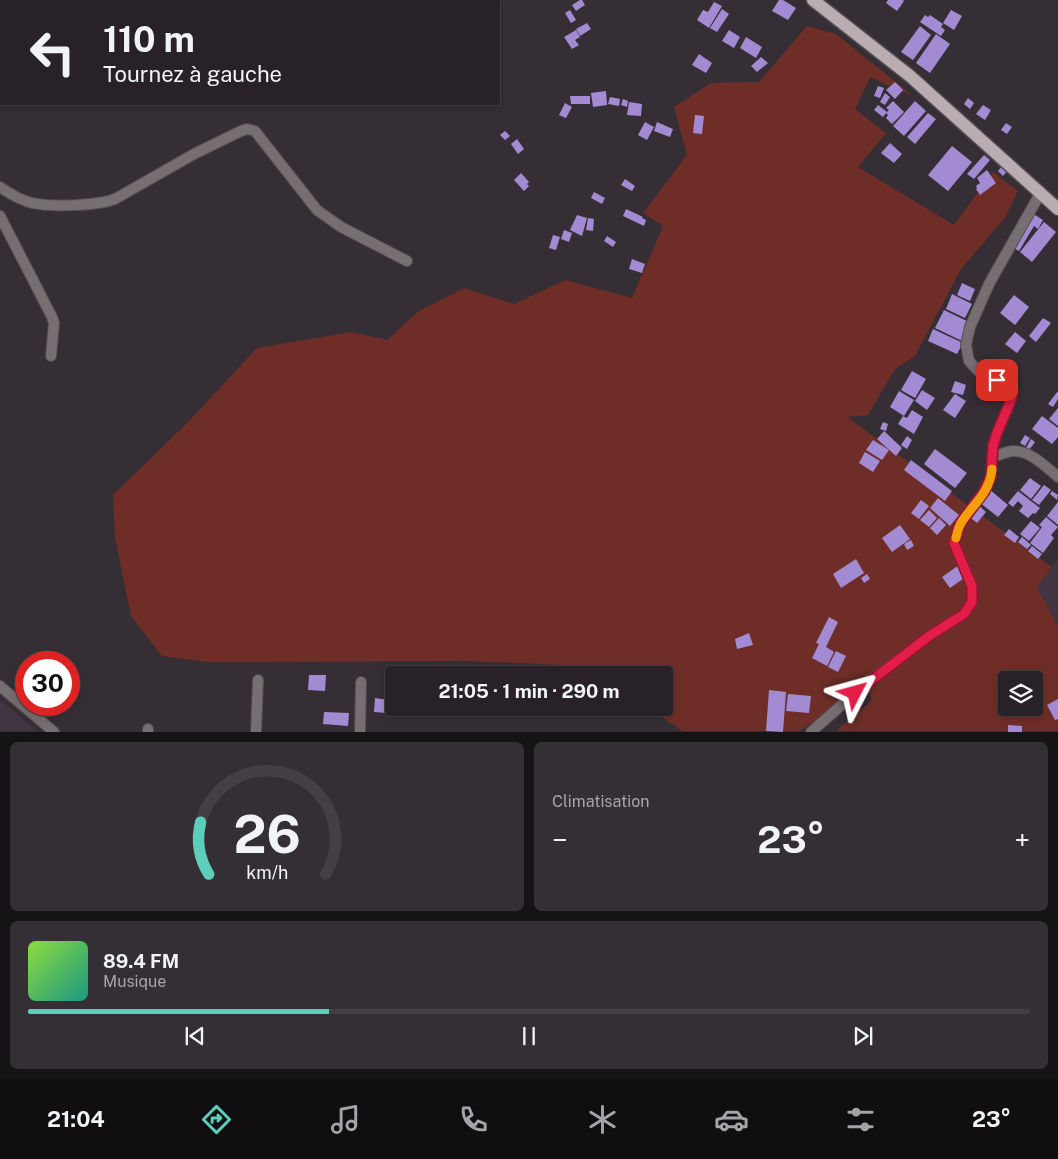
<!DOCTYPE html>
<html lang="fr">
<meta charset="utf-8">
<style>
body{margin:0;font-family:"Public Sans",sans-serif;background:#342f34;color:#f1f3f6;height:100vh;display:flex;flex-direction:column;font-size:19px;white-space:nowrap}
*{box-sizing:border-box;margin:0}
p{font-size:16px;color:#a5a4a8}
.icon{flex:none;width:28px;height:28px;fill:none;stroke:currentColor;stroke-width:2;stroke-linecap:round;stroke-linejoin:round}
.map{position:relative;height:732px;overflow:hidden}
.panel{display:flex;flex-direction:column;gap:10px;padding:10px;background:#161316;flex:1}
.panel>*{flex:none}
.banner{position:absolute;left:0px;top:0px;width:500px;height:105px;box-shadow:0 2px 8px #0003,0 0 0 1px #443f45;background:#282228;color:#f1f3f6;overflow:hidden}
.controls{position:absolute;left:998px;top:671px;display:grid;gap:10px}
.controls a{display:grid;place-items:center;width:45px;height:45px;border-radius:5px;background:#282228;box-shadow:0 2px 8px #0003,0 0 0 1px #443f45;font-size:25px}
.speed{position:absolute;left:15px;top:651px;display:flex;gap:10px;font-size:25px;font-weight:700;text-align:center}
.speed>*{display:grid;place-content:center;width:65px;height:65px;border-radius:50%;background:#282228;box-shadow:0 2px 8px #0003,0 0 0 1px #443f45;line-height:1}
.speed .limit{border:8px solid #d22;background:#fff;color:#111}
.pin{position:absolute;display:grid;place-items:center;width:42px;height:42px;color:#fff;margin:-21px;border-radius:10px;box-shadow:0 2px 8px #0006}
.me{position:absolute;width:55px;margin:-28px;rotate:51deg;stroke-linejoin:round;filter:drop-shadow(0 0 4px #0008)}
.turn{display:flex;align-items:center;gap:18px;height:105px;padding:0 20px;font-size:22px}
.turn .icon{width:65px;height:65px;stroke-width:2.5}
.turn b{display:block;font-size:35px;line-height:42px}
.big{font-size:38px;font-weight:700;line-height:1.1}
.panel .tile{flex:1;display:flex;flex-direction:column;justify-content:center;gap:8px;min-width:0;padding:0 18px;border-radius:8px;background:#342f34}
.panel .dial{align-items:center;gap:0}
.dial svg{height:130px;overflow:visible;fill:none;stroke:#443f45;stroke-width:7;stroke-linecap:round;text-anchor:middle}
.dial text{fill:#f1f3f6;stroke:none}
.song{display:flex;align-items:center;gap:15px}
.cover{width:60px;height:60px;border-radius:8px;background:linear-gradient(135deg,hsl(90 70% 55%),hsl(170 70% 35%))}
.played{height:5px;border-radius:2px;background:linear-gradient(90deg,#5dceb9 30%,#443f45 30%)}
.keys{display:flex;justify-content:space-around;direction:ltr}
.heat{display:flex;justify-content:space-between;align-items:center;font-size:28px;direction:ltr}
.panel .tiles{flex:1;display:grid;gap:10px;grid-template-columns:1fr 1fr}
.tile:last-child{grid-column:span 2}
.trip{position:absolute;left:385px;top:666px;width:288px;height:50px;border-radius:5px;background:#282228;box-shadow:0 2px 8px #0003,0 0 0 1px #443f45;font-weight:700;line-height:50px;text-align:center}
.menu{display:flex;height:80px;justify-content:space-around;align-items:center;background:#100e10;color:#a5a4a8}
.menu .icon{width:35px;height:35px}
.menu .on{color:#5dceb9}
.menu b{font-size:22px;color:#f1f3f6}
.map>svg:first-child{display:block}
</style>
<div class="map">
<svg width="1058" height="732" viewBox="0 0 1058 732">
<rect width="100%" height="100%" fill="#362e35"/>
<g fill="#423542">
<path d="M 1058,559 L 1058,627 L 1037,587 Z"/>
<path d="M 0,700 L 25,721 L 37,731 L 0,731 Z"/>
</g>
<path fill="#6e2e27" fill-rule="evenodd" d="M 807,26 L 836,34 L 913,96 L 870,77 L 855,109 L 886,133 L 858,167 L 954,225 L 993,172 L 1018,191 L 1005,218 L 961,269 L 915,356 L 895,369 L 868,415 L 847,417 L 1052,567 L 1037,587 L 1058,627 L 1058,731 L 836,731 L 872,700 L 868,689 L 799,731 L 682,731 L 649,708 L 664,708 L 664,675 L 602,675 L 588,666 L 465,661 L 210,662 L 162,656 L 131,616 L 115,538 L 113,495 L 190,420 L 257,348 L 351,332 L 387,340 L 419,311 L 464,288 L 514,304 L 565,280 L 632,298 L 663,226 L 643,213 L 687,155 L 674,107 L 711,83 L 759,82 ZM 1006,680 L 1034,680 L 1034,708 L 1006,708 Z"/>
<g fill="#a38bd3">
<path d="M 580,0 L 582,0 L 585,5 L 576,11 L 572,5 Z"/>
<path d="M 779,0 L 783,0 L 796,8 L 788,20 L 772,11 Z"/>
<path d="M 888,0 L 903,0 L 904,1 L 897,11 L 886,3 Z"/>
<path d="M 714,2 L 722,6 L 709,28 L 697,20 L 703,10 L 708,12 Z"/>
<path d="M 722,9 L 729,14 L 717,32 L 710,28 Z"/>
<path d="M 570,10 L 576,20 L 571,23 L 565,13 Z"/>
<path d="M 951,10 L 962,16 L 954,30 L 943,23 Z"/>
<path d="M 925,15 L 928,17 L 930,15 L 943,24 L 941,27 L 945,30 L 941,36 L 920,22 Z"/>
<path d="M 587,23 L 591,29 L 580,36 L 576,29 Z"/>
<path d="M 920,26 L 931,35 L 913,60 L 901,52 Z"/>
<path d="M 576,30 L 580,37 L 575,40 L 579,45 L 572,49 L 564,37 Z"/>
<path d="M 729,30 L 740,37 L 734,48 L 722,41 Z"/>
<path d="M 936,34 L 950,44 L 930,73 L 916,63 Z"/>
<path d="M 746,37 L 762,47 L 756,58 L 740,48 Z"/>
<path d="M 699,54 L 712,63 L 706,73 L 692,65 Z"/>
<path d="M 761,57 L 768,63 L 757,72 L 751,66 Z"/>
<path d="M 895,82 L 903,90 L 895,99 L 886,90 Z"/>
<path d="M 878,86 L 884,88 L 880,98 L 874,96 Z"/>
<path d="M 606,91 L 607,105 L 593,107 L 591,93 Z"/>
<path d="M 885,93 L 890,97 L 885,105 L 880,102 Z"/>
<path d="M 570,96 L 590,96 L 590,104 L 571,104 Z"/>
<path d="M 610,97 L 620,99 L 619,106 L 608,104 Z"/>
<path d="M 968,98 L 974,103 L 970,109 L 964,104 Z"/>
<path d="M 623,99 L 628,101 L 627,107 L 621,105 Z"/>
<path d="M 893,101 L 904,112 L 892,124 L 886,118 L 888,115 L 886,113 L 889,110 L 886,108 Z"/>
<path d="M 915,101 L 926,111 L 904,136 L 893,126 Z"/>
<path d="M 629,102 L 642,104 L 641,116 L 627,115 Z"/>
<path d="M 565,103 L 572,107 L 566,118 L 559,115 Z"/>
<path d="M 878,105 L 887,112 L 883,117 L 874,110 Z"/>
<path d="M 983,105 L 991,110 L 985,120 L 976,114 Z"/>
<path d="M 928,113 L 936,119 L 915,144 L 907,137 Z"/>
<path d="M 695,115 L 704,116 L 702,134 L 693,133 Z"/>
<path d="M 645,122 L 654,127 L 647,140 L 638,135 Z"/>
<path d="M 657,122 L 673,129 L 670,137 L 654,131 Z"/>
<path d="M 1006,123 L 1012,127 L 1007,134 L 1001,130 Z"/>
<path d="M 505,131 L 510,136 L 505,140 L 500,135 Z"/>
<path d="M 517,139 L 524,149 L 518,154 L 511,144 Z"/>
<path d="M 890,143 L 902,154 L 894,163 L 881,153 Z"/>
<path d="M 952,146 L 972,162 L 948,191 L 928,175 Z"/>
<path d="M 984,155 L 990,160 L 974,179 L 967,174 Z"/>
<path d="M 1002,166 L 1008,170 L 1003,176 L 998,171 Z"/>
<path d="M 987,170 L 996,183 L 980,195 L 976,189 L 977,188 L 976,186 L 980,183 L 977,178 Z"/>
<path d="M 521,173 L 529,182 L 527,184 L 529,186 L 524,191 L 514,180 Z"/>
<path d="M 625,179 L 635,186 L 632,191 L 621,185 Z"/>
<path d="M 594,192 L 605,198 L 602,204 L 591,198 Z"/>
<path d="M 626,209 L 643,217 L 642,218 L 646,220 L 644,226 L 623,216 Z"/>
<path d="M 1032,213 L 1043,220 L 1038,229 L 1034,226 L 1019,251 L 1012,247 Z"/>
<path d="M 577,215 L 587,218 L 582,236 L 570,230 Z"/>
<path d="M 588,218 L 594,219 L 593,231 L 586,230 Z"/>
<path d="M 1044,222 L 1056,232 L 1032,262 L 1020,252 Z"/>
<path d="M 564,230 L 572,233 L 569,242 L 561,239 Z"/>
<path d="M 553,235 L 560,237 L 556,250 L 549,248 Z"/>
<path d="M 607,236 L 616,242 L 613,247 L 604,241 Z"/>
<path d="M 632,259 L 645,264 L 642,273 L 629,269 Z"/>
<path d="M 962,283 L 975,289 L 970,301 L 957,295 Z"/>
<path d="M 952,294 L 972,304 L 965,318 L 946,309 Z"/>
<path d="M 1014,295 L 1029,307 L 1015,325 L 1000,313 Z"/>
<path d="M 944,310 L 971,323 L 962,341 L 935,328 Z"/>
<path d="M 1043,318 L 1051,323 L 1036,342 L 1029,336 Z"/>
<path d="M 933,329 L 963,343 L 957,354 L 928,341 Z"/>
<path d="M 1015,332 L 1026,341 L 1017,353 L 1005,344 Z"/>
<path d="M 912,371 L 926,379 L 915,398 L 901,390 Z"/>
<path d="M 955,381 L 966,385 L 963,395 L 951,392 Z"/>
<path d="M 998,383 L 1003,387 L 993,401 L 988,397 Z"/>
<path d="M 922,390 L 935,398 L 927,410 L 915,401 Z"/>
<path d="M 899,391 L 914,400 L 904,416 L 890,407 Z"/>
<path d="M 1058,391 L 1058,399 L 1053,407 L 1048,404 Z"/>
<path d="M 955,394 L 966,401 L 955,418 L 943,410 Z"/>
<path d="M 1058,408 L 1058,426 L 1049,419 Z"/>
<path d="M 912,410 L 923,417 L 914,434 L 898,424 L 903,416 L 907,418 Z"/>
<path d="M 1042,416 L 1058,428 L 1058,437 L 1052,444 L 1032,429 Z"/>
<path d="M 883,422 L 888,424 L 886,431 L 880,429 Z"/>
<path d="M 884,431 L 902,448 L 896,456 L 877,439 Z"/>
<path d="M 1025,435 L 1030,438 L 1025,446 L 1020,443 Z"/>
<path d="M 907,436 L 912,440 L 907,449 L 901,445 Z"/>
<path d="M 1031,439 L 1035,442 L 1029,450 L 1026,448 Z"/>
<path d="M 873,440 L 889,450 L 882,460 L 866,450 Z"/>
<path d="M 935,449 L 967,473 L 955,488 L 924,464 Z"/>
<path d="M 865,452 L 880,461 L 873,472 L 859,463 Z"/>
<path d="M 911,460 L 952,491 L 945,501 L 904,470 Z"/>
<path d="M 1030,478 L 1041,486 L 1031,499 L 1020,490 Z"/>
<path d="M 1044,485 L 1051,490 L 1039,505 L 1032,500 Z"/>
<path d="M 989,489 L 1008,505 L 998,517 L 979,502 Z"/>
<path d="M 1018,491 L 1040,508 L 1035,514 L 1033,513 L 1028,518 L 1019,511 L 1023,506 L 1018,501 L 1013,507 L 1008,503 Z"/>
<path d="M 1052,491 L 1058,495 L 1057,500 L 1050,494 Z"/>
<path d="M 938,498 L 959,515 L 950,526 L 930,508 Z"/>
<path d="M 921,500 L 929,506 L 919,519 L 911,513 Z"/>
<path d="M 1058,502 L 1058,525 L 1047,516 Z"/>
<path d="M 976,503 L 986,512 L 977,523 L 967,515 Z"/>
<path d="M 929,510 L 937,518 L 929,527 L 920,520 Z"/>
<path d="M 1046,517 L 1058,527 L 1051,535 L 1054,538 L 1043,553 L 1030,543 L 1042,527 L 1039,525 Z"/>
<path d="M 939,518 L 946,525 L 937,535 L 930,528 Z"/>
<path d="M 1031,521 L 1040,528 L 1029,541 L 1020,534 Z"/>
<path d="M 900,525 L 910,539 L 892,552 L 882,538 Z"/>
<path d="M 1009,529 L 1019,537 L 1015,543 L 1004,535 Z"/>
<path d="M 1022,537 L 1031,545 L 1027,549 L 1018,542 Z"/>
<path d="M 911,540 L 914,546 L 907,550 L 904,544 Z"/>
<path d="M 1032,546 L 1042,554 L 1038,559 L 1028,551 Z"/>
<path d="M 856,559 L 864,573 L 841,588 L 833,574 Z"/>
<path d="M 962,563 L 970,574 L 950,588 L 942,577 Z"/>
<path d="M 867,574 L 870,579 L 864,583 L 861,578 Z"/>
<path d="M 829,617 L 838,622 L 826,647 L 834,652 L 827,666 L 812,658 L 819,644 L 816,643 Z"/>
<path d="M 749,633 L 753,645 L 737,649 L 735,639 Z"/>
<path d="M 836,651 L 846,656 L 838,672 L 828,667 Z"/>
<path d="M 309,675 L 326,675 L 325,691 L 308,690 Z"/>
<path d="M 769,690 L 786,692 L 783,732 L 766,731 Z"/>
<path d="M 788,694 L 811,696 L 809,713 L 786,711 Z"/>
<path d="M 375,698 L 388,700 L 387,713 L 374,712 Z"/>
<path d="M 1058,699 L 1058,719 L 1055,720 L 1047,705 Z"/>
<path d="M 391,700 L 394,700 L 394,708 L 397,708 L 396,713 L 389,713 Z"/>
<path d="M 324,712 L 349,713 L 348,726 L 323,724 Z"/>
<path d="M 1008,725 L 1022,726 L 1022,732 L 1008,732 Z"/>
</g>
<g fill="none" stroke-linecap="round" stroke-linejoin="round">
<defs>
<g id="minor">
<path d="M 0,187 C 10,194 20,200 32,203 C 51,207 96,206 115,199 L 194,154 L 241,131 L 247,129 L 255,131 L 317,210 L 341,227 L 407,261"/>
<path d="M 0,216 L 52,317 L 54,323 L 51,356"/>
<path d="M 992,457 C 999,455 1006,452 1012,451 C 1030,450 1046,467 1058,477"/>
<path d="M 0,686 L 54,732"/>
<path d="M 148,732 L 148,729"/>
<path d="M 256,732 L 258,680"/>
<path d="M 360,732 L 361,682"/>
<path d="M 811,732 L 869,681 L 929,636 L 964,614 L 972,603 L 972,586 L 954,543 L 960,524 L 984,492 L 991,476 L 993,446 L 997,433 L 1011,400 L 1013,391 L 1009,386 L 979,372 L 969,361 L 966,345 L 970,327 L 989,284 L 1041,192"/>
</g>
<path id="major" d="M 813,0 L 910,76 L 1058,209"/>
</defs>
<use href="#minor" stroke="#544c53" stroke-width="12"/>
<use href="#major" stroke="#544c53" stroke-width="15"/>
<use href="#minor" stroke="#766f71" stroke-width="10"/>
<use href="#major" stroke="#baadb1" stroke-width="12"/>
</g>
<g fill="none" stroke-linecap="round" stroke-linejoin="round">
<defs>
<path id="route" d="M 855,693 L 929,636 L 964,614 L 972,602 L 972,586 L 954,543 L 960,524 L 984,492 L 991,476 L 993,446 L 997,433 L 1011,400 L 1013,391 L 1008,386 L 997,380"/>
</defs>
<use href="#route" stroke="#92132f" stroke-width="12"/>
<use href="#route" stroke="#e11d48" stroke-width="9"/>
<path stroke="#f59e0b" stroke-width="9" d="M 956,538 C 957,534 958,528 961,523 C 972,505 990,493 992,469"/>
</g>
</svg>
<div class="controls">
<a><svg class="icon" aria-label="layers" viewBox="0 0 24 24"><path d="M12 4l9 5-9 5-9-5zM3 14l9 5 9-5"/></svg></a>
</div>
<div class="speed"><div class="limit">30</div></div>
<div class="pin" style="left:997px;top:380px;background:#d93025"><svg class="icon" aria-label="arrive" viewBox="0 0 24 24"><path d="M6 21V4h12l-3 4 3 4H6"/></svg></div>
<svg class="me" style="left:855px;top:693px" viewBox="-20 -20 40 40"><path d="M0-17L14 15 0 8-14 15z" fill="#e11d48" stroke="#fff" stroke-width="4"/></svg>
<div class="trip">21:05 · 1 min · 290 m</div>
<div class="banner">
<div class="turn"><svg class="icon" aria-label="left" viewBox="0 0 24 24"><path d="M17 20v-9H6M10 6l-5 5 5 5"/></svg><div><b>110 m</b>Tournez à gauche</div></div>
</div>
</div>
<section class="panel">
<div class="tiles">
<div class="tile dial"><svg viewBox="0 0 100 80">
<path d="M14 69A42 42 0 1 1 86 69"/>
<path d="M14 69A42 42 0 0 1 9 37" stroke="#5dceb9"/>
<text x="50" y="56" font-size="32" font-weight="700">26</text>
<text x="50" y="72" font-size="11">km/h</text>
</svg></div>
<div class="tile"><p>Climatisation</p>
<div class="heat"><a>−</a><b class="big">23°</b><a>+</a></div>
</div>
<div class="tile">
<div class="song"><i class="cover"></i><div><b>89.4 FM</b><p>Musique</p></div></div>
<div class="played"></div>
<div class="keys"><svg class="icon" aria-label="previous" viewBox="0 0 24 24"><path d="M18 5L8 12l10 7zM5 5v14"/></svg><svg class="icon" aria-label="pause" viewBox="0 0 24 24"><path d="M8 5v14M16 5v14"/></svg><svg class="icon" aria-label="next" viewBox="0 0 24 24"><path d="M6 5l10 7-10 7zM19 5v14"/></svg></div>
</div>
</div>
</section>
<nav class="menu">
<b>21:04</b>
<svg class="icon on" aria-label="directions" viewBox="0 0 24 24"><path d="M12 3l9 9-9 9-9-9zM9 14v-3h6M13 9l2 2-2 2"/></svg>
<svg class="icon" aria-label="music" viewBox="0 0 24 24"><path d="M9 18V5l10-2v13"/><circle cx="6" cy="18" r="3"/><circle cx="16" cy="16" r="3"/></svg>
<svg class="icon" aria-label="phone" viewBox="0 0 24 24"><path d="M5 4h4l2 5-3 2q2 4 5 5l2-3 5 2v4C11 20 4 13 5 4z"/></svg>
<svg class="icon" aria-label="climate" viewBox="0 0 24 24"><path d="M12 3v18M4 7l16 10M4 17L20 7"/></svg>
<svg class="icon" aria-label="car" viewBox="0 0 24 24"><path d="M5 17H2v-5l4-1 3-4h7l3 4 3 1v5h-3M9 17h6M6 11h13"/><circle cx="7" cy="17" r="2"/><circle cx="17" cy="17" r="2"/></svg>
<svg class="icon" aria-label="filters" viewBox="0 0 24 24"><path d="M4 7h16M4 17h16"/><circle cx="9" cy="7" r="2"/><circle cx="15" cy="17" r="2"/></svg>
<b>23°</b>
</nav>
